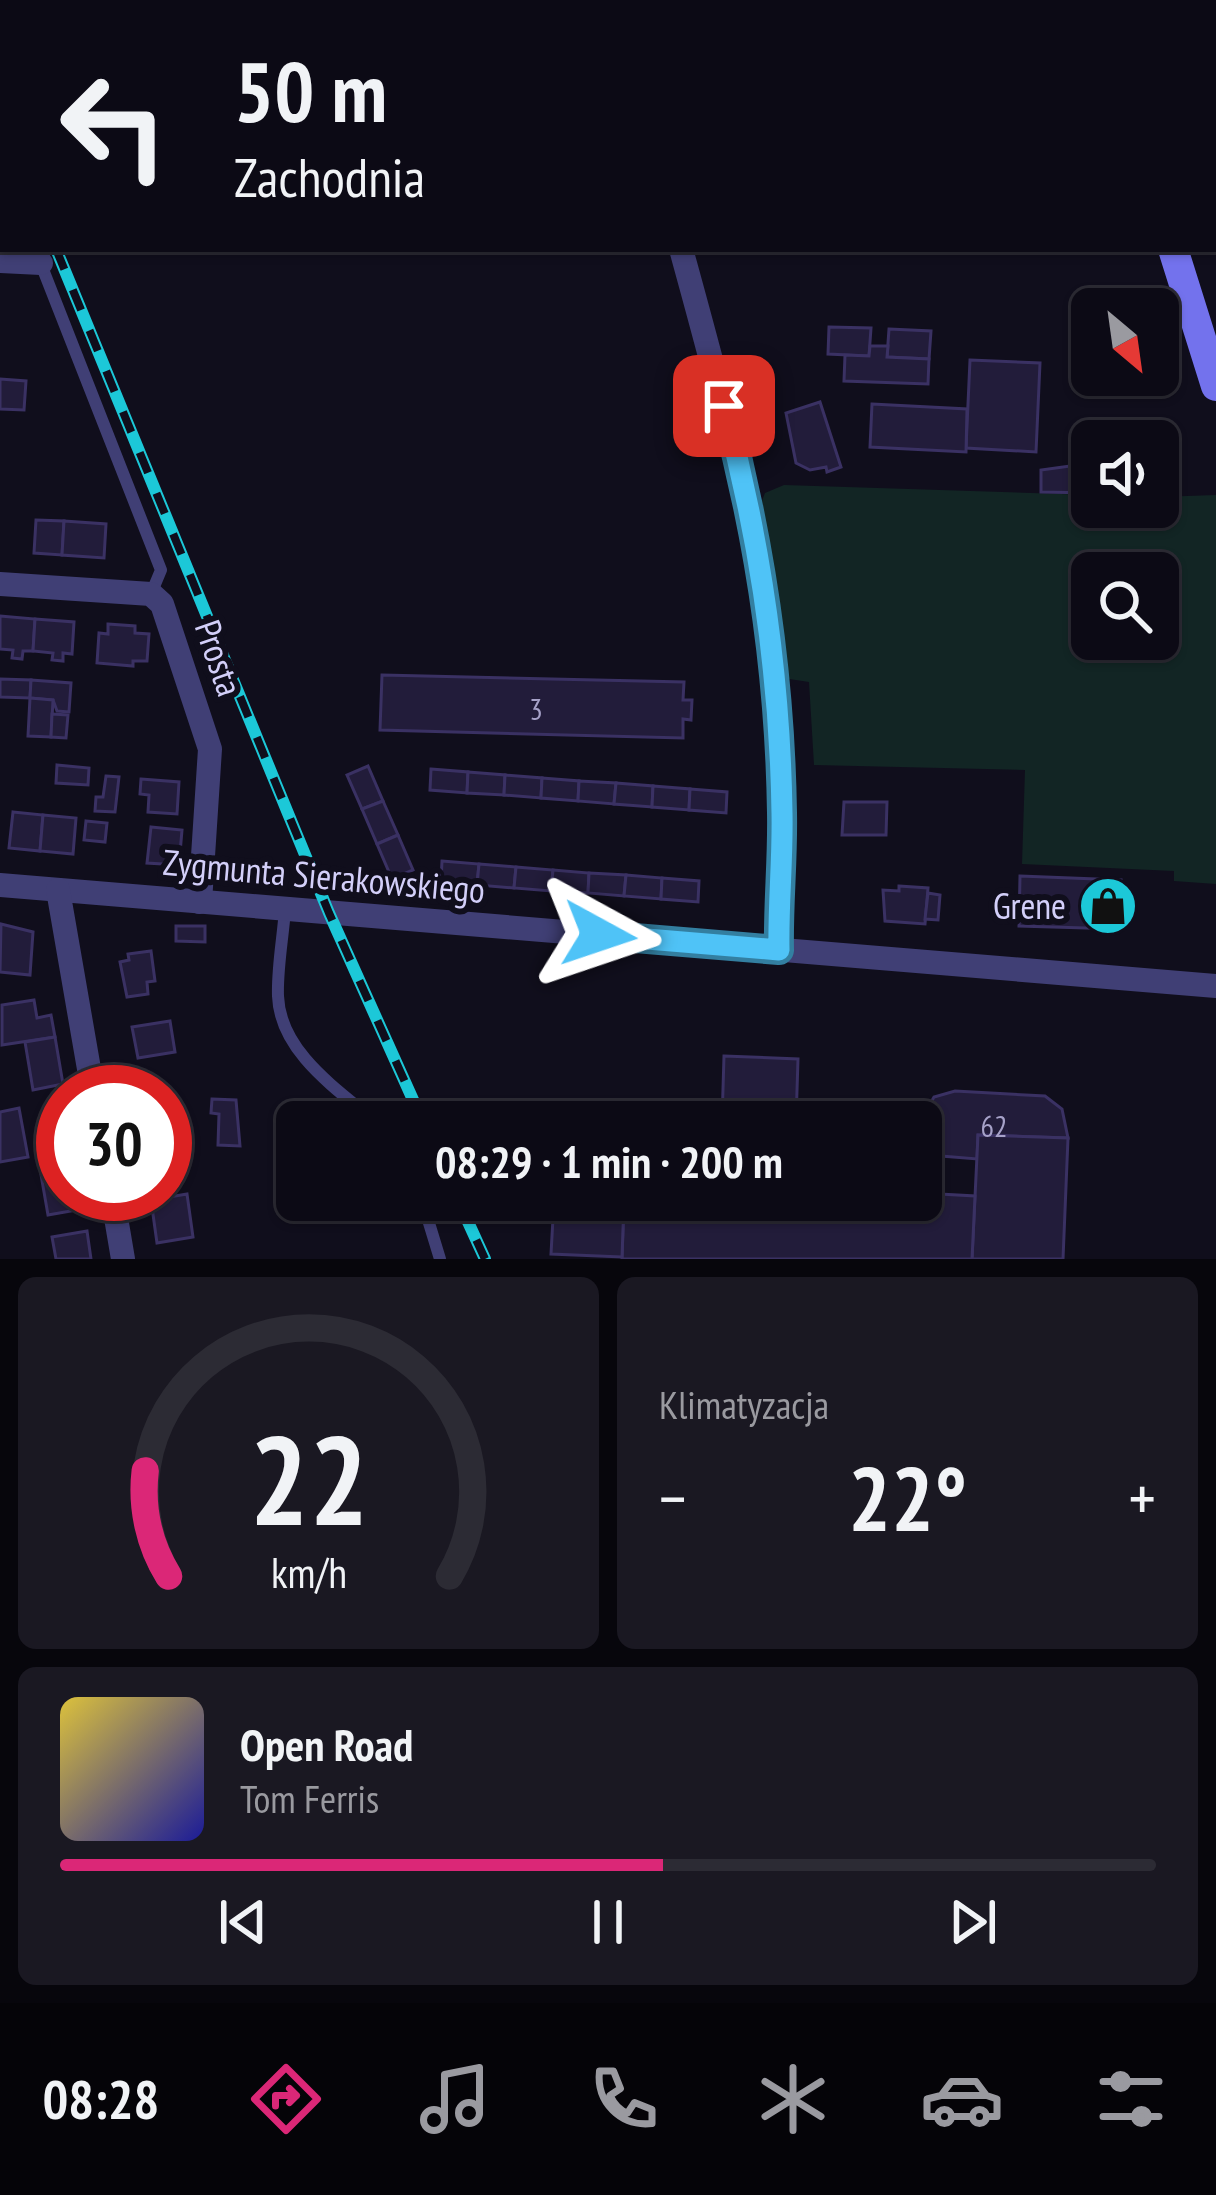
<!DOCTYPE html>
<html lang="pl">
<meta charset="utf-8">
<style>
body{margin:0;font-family:"PT Sans Narrow",sans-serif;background:#1a1822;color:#f1f3f6;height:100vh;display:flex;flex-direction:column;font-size:45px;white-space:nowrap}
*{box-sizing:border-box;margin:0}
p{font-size:39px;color:#9a9aa0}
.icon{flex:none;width:66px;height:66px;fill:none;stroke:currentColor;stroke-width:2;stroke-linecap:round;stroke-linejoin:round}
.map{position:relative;height:1259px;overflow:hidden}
.sheet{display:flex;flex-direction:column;gap:18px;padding:18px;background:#07060c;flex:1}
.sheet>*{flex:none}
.top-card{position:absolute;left:0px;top:0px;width:1218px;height:252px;box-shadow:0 3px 9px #0004,0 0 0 3px #2c2b34;background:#0c0a15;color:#f1f3f6;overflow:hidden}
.needle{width:78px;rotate:151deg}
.controls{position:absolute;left:1071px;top:288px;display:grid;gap:24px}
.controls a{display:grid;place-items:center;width:108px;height:108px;border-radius:18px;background:#0c0a15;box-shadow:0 3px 9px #0004,0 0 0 3px #2c2b34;font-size:60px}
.speed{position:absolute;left:36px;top:1065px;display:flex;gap:24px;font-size:60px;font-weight:700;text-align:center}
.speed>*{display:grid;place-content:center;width:156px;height:156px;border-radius:50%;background:#0c0a15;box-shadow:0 3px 9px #0004,0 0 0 3px #2c2b34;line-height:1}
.speed .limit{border:18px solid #d22;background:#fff;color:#111}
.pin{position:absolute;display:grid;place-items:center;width:102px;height:102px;color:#fff;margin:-51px;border-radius:24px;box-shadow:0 6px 18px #0006}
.me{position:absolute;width:132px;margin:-66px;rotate:95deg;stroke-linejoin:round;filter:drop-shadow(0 0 9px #0008)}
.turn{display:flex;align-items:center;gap:42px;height:252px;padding:0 36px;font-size:54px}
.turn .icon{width:156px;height:156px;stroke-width:2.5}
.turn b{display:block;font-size:84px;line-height:102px}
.big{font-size:90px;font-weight:700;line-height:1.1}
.sheet .tile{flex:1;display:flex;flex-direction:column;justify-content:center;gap:18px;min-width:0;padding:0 42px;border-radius:18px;background:#1a1822}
.sheet .dial{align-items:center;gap:0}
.dial svg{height:312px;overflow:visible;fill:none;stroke:#2c2b34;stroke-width:7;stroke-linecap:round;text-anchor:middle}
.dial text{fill:#f1f3f6;stroke:none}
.song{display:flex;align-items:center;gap:36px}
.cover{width:144px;height:144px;border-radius:18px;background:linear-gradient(135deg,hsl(50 70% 55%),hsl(240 70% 35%))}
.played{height:12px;border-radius:6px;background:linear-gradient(90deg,#db2777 55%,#2c2b34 55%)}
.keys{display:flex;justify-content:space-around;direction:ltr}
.heat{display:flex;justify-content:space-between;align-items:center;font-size:66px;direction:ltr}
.sheet .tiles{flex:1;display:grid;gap:18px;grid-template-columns:1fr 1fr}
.tile:last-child{grid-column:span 2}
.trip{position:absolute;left:276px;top:1101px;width:666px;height:120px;border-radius:18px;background:#0c0a15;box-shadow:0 3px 9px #0004,0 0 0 3px #2c2b34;font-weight:700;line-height:120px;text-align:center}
.menu{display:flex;height:192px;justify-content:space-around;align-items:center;background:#050408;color:#9a9aa0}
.menu .icon{width:84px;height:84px}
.menu .active{color:#db2777}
.menu b{font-size:54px;color:#f1f3f6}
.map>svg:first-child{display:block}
</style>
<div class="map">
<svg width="1216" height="1259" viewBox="0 0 1216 1259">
<rect width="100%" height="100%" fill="#100e1c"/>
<path fill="#122524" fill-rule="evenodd" d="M 784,485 L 1092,495 L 1092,507 L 1158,507 L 1158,497 L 1216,495 L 1216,884 L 1174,881 L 1174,871 L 1022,864 L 1025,770 L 814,765 L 809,682 L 783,678 L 761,503 L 765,493 ZM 1092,573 L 1158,573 L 1158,639 L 1092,639 Z"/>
<g fill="#221c3a" stroke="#3a3163" stroke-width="3">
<path d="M 829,327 L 871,328 L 869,356 L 828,354 Z"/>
<path d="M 889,329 L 931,331 L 929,359 L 887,357 Z"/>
<path d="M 870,346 L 888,346 L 887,357 L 929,359 L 928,384 L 844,381 L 845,355 L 869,356 Z"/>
<path d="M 970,360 L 1040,363 L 1036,452 L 966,448 Z"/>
<path d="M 0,379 L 26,381 L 24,410 L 0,409 Z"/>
<path d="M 820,402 L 841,467 L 827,472 L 826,467 L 810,470 L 796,463 L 786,413 Z"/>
<path d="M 872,404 L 967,409 L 966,452 L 870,447 Z"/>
<path d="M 1092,463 L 1092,493 L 1041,492 L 1041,470 Z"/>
<path d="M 36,520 L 64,521 L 62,555 L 34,553 Z"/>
<path d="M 64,521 L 106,524 L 104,558 L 62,555 Z"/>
<path d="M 0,616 L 35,619 L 33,651 L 23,651 L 22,659 L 12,658 L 13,650 L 0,649 Z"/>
<path d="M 35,619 L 74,622 L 72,654 L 63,653 L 63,661 L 52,660 L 53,653 L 33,651 Z"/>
<path d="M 108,624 L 135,626 L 135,633 L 149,634 L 147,661 L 133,661 L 133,666 L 97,663 L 99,633 L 108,634 Z"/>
<path d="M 382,675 L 684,682 L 683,700 L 692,700 L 691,720 L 683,719 L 683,738 L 380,730 Z"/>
<path d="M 0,679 L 31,680 L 30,698 L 0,697 Z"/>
<path d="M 31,680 L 71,683 L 69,712 L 57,711 L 53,700 L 30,698 Z"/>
<path d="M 30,698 L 53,700 L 51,737 L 28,736 Z"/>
<path d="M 52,714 L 68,715 L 66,738 L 51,737 Z"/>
<path d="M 57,765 L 89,768 L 88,785 L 56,783 Z"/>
<path d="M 368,766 L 383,801 L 362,809 L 347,775 Z"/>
<path d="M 431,769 L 468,772 L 467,793 L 430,790 Z"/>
<path d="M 468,772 L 505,775 L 504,795 L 467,793 Z"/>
<path d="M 505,775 L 542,778 L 541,798 L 504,795 Z"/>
<path d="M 106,776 L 119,777 L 115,812 L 95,811 L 96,797 L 103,797 Z"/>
<path d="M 542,778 L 579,781 L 578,801 L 541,798 Z"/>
<path d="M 141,779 L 179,782 L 177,814 L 148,812 L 149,795 L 140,794 Z"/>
<path d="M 579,781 L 616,783 L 614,804 L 578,801 Z"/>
<path d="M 616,783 L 653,786 L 652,807 L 614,804 Z"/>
<path d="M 653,786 L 690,789 L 689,810 L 652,807 Z"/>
<path d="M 690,789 L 727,792 L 726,813 L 689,810 Z"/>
<path d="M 383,801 L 398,835 L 377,844 L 362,809 Z"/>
<path d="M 844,802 L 887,802 L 886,835 L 842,835 Z"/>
<path d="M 13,812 L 43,815 L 40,851 L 9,848 Z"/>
<path d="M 43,815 L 76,818 L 73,854 L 40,851 Z"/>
<path d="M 86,821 L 107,823 L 105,842 L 84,840 Z"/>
<path d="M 151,827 L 182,830 L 179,865 L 147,863 Z"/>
<path d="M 398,835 L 413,870 L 392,879 L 377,844 Z"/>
<path d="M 442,861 L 479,864 L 477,885 L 441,882 Z"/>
<path d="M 479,864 L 516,867 L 514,888 L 477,885 Z"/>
<path d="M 516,867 L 553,870 L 551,891 L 514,888 Z"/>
<path d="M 553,870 L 589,873 L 588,893 L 551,891 Z"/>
<path d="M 589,873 L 626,875 L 624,896 L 588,893 Z"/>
<path d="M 626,875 L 662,878 L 661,899 L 624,896 Z"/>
<path d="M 1020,876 L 1121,880 L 1119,929 L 1019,926 Z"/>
<path d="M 662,878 L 699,881 L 698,902 L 661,899 Z"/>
<path d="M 899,886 L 928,888 L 925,924 L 885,921 L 883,890 L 899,891 Z"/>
<path d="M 928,893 L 940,895 L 938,920 L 925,919 Z"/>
<path d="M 1,924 L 33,932 L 30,975 L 0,972 Z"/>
<path d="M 176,926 L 205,926 L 205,942 L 176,941 Z"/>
<path d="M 151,951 L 155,981 L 147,982 L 148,994 L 127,997 L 120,962 L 129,960 L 128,954 Z"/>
<path d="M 34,1000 L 37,1018 L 51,1015 L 55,1037 L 2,1045 L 2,1005 Z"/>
<path d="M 170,1021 L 175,1052 L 138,1058 L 132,1027 Z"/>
<path d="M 55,1037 L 63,1084 L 33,1090 L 25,1042 Z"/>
<path d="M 724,1056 L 798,1059 L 796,1122 L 722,1122 Z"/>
<path d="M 955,1091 L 1045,1096 L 1062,1109 L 1068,1138 L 978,1135 L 977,1159 L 941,1156 L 925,1143 L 920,1122 L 934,1097 Z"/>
<path d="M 212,1099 L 236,1100 L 240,1146 L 218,1145 L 219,1114 L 211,1113 Z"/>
<path d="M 19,1108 L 28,1157 L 0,1162 L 0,1112 Z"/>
<path d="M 173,1108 L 180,1143 L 165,1145 L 165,1109 Z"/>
<path d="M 978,1135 L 1068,1138 L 1063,1259 L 972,1259 Z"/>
<path d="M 60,1165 L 63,1194 L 80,1194 L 82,1209 L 48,1215 L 40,1169 Z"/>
<path d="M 921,1193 L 975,1196 L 972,1259 L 622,1259 L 624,1200 L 921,1200 Z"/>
<path d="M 187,1194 L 193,1237 L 157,1243 L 151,1200 Z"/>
<path d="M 624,1200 L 622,1257 L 551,1254 L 554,1200 Z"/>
<path d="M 87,1231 L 91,1259 L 56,1259 L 52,1237 Z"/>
</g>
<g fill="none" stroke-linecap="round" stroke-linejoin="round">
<g stroke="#403f75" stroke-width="12">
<path d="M 0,163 L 3,170"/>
<path d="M 35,249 L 161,570 L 151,594"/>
<path d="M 285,909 C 283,938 277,968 278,996 C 280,1052 337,1089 376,1122"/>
<path d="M 422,1200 L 440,1259"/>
</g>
<g stroke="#403f75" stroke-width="24">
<path d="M 681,249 C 720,391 759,530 775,677 C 785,768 777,859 779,950"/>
<path d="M 0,261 L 41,263"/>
<path d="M 0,584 L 151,594 L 162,604 L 210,749 L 200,902"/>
<path d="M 0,885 L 1216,986"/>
<path d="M 58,890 L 93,1092"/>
<path d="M 112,1194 L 123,1259"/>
</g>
<g stroke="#7372ed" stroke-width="30">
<path d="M 1076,0 L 1077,3"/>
<path d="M 1173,249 L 1216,386"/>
</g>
<defs>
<g id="rail">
<path d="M 0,113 L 3,121"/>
<path d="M 56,249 L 329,913 L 423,1122"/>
<path d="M 458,1200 L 485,1259"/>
</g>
</defs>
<use href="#rail" stroke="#1cc8d8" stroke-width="12"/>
<use href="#rail" stroke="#100e1c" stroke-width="8" stroke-dasharray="22" stroke-linecap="butt"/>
</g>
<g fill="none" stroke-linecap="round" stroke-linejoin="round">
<defs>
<path id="route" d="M 599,935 L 779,950 C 778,905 783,859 782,813 C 780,675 760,539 724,406"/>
</defs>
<use href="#route" stroke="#337fa1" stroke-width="30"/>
<use href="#route" stroke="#4fc3f7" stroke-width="21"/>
</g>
<defs>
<symbol id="shop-disc" viewBox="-11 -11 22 22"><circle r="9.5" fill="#1cc8d8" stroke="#100e1c"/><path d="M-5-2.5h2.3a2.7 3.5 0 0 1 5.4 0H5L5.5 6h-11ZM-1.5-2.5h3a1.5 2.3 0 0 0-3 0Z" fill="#111"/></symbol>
</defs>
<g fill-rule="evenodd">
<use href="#shop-disc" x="1075" y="873" width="66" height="66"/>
</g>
<g text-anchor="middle" stroke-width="12" stroke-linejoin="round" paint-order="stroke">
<g font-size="30" fill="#a7a2c9">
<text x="536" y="720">3</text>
<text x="994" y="1137">62</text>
</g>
<g font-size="36" fill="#d3cff9" stroke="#100e1c">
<text transform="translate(219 658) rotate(71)" y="13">Prosta</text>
<text transform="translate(324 876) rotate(5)" y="13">Zygmunta Sierakowskiego</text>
</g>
<g font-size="36" fill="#d3cff9" stroke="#100e1c" text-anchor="end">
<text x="1066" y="919">Grene</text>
</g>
</g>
</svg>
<div class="controls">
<a><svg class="needle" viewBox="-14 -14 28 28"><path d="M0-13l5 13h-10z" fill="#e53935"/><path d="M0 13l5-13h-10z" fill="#9a9aa0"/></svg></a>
<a><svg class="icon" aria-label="sound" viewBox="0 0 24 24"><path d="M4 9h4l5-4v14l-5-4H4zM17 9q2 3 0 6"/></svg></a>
<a><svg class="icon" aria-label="search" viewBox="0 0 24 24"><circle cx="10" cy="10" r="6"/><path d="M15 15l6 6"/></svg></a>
</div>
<div class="speed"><div class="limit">30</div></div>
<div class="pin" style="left:724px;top:406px;background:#d93025"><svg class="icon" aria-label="arrive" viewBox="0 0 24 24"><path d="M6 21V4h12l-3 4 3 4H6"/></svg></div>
<svg class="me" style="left:599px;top:935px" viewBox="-20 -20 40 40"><path d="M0-17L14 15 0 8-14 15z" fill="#4fc3f7" stroke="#fff" stroke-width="4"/></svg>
<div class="trip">08:29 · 1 min · 200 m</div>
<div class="top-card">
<div class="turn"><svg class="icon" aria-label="left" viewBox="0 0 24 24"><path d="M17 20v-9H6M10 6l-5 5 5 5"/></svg><div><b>50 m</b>Zachodnia</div></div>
</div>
</div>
<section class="sheet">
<div class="tiles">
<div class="tile dial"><svg viewBox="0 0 100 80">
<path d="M14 69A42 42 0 1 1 86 69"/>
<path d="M14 69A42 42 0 0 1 8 42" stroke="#db2777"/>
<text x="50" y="56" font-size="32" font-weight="700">22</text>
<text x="50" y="72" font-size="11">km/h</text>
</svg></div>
<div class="tile"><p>Klimatyzacja</p>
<div class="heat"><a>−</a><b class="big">22°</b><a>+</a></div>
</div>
<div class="tile">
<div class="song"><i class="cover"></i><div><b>Open Road</b><p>Tom Ferris</p></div></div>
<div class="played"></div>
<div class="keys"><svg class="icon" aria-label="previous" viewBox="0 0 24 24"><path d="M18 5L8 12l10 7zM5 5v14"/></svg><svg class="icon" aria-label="pause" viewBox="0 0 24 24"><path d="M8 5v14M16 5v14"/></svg><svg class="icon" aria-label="next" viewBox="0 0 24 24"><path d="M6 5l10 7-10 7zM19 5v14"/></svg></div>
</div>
</div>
</section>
<nav class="menu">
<b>08:28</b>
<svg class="icon active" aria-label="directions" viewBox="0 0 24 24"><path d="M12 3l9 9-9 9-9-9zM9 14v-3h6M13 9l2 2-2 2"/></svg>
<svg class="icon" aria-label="music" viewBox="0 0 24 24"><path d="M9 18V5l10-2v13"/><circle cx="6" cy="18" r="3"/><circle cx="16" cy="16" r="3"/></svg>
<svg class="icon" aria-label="phone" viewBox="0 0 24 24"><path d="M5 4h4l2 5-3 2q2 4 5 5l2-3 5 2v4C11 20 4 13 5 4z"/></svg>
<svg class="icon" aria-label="climate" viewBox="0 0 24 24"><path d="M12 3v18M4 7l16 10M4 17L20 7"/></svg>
<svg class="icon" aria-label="car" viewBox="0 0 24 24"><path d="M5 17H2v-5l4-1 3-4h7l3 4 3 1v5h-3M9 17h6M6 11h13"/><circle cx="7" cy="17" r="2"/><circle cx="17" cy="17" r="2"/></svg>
<svg class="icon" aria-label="filters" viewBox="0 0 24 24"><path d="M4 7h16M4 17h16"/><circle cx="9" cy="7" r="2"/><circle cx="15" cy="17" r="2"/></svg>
</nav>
